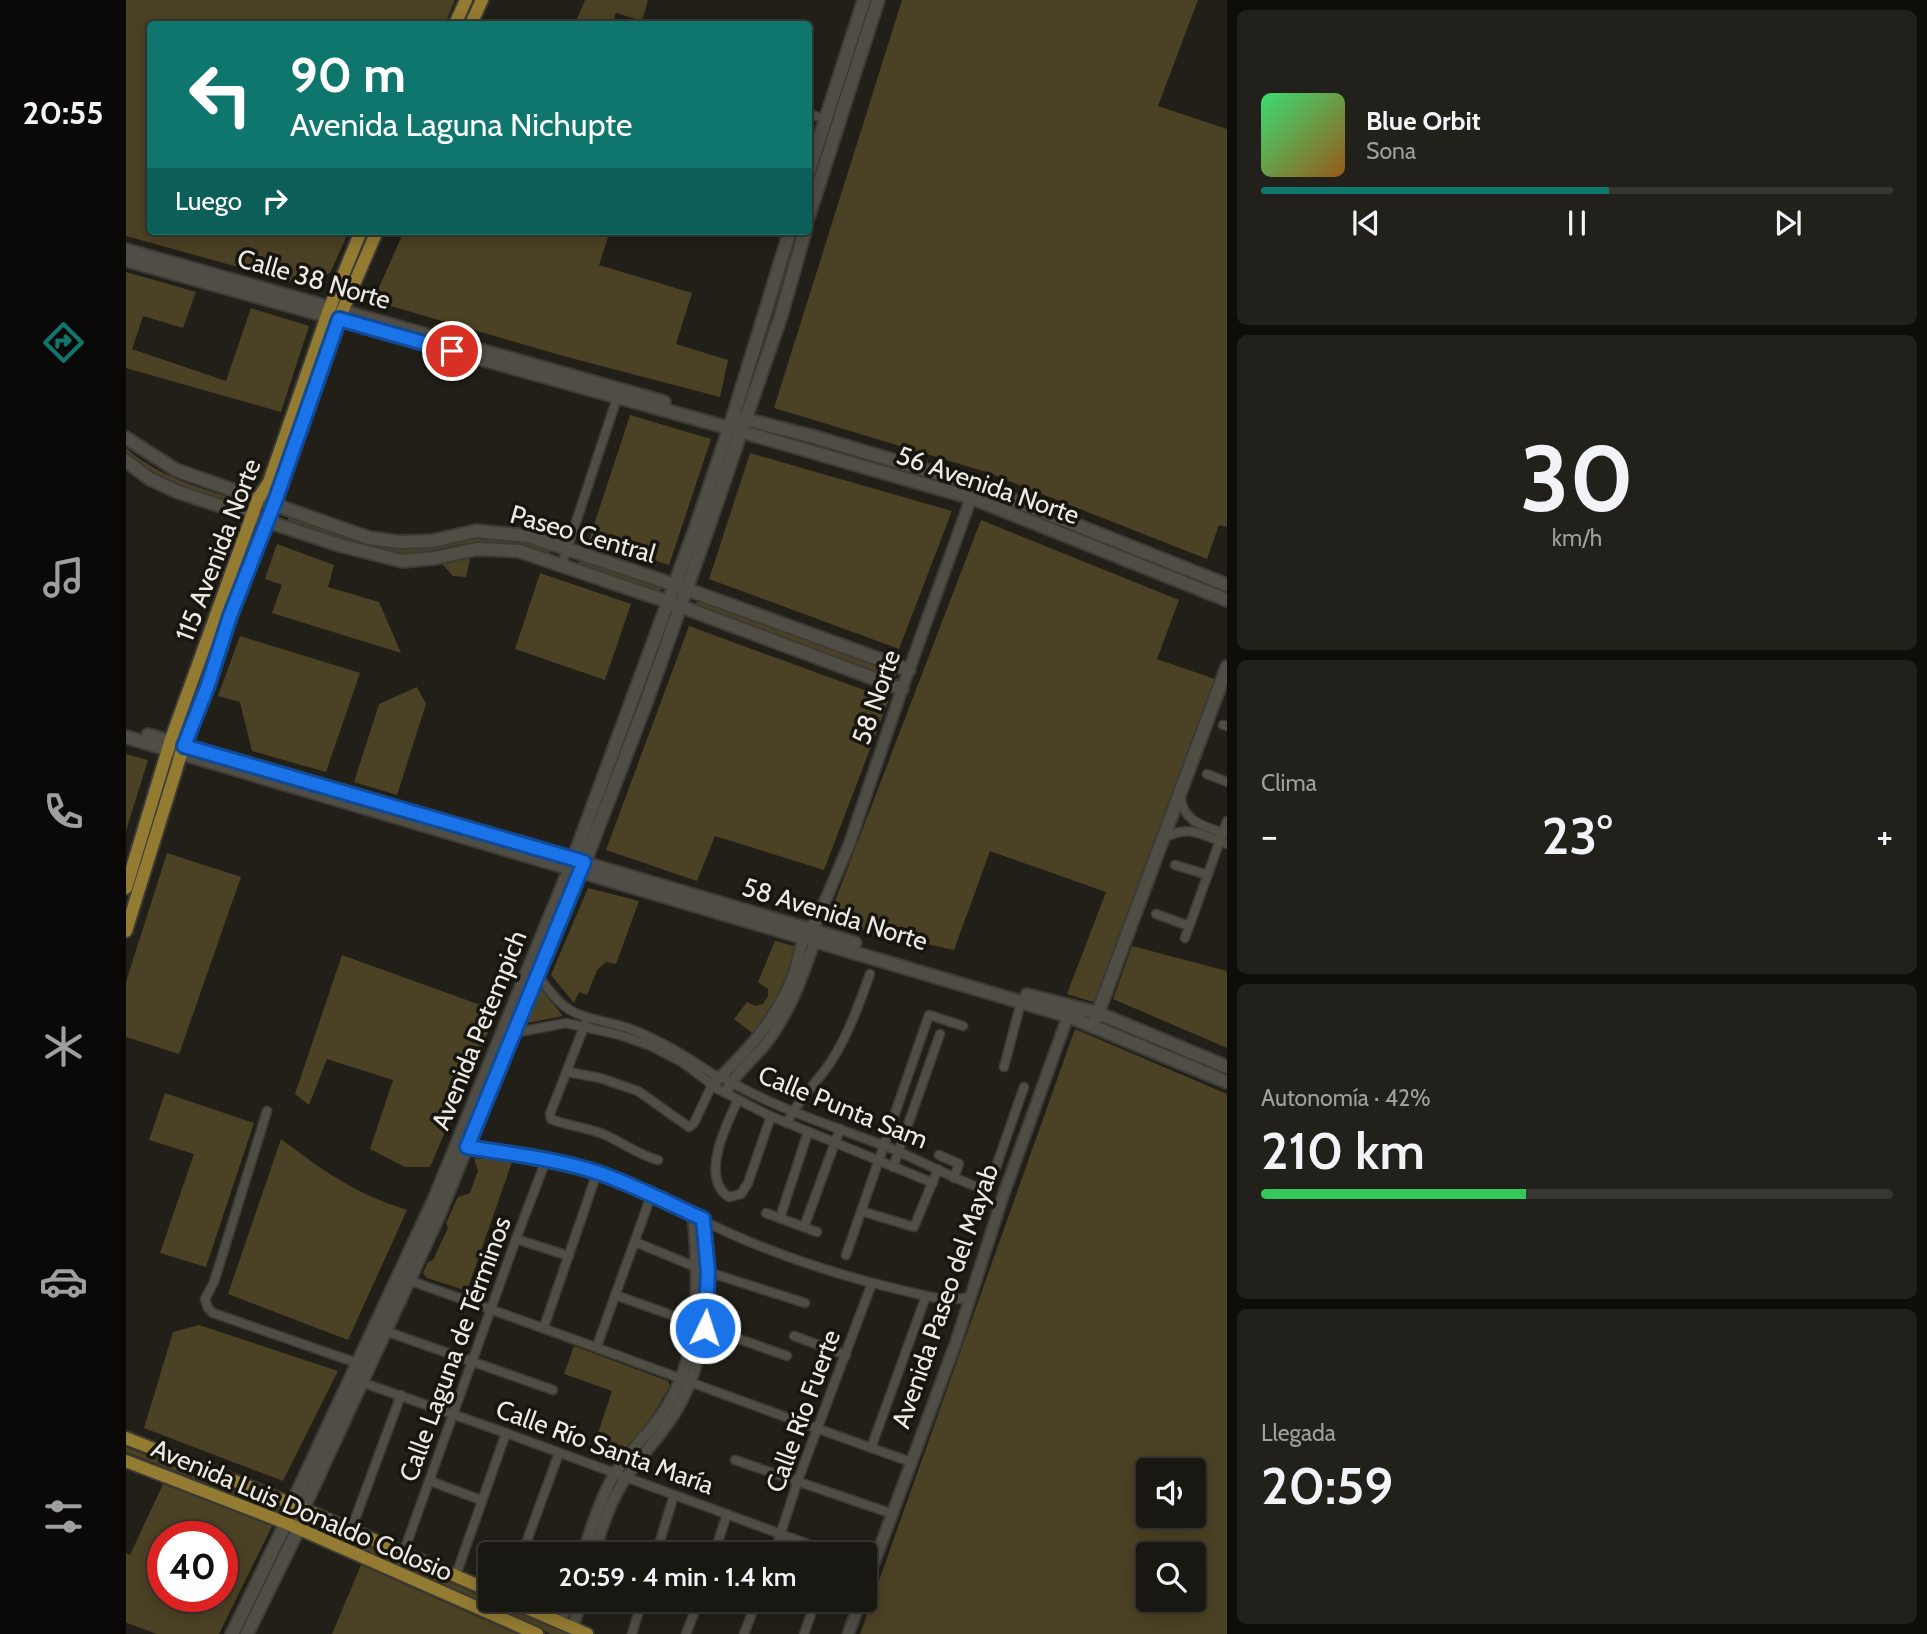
<!DOCTYPE html>
<html lang="es">
<meta charset="utf-8">
<style>
body{margin:0;font-family:Cabin,sans-serif;background:#22201a;color:#f1f3f6;height:100vh;display:flex;flex-direction:column;font-size:26px;white-space:nowrap}
*{box-sizing:border-box;margin:0}
p{font-size:23px;color:#9f9f9f}
.icon{flex:none;width:38px;height:38px;fill:none;stroke:currentColor;stroke-width:2;stroke-linecap:round;stroke-linejoin:round}
.map{position:relative;flex:1;overflow:hidden}
.side{display:flex;flex-direction:column;gap:10px;padding:10px;background:#0e0d09;width:700px}
.side>*{flex:none}
.banner{position:absolute;left:21px;top:21px;width:665px;height:214px;border-radius:7px;box-shadow:0 4px 18px #0003,0 0 0 2px #373631;background:#0f766e;color:#fff;overflow:hidden}
.tools{position:absolute;left:1010px;top:1458px;display:grid;gap:14px}
.tools a{display:grid;place-items:center;width:70px;height:70px;border-radius:7px;background:#191711;box-shadow:0 4px 18px #0003,0 0 0 2px #373631;font-size:35px}
.speed{position:absolute;left:21px;top:1521px;display:flex;gap:14px;font-size:35px;font-weight:700;text-align:center}
.speed>*{display:grid;place-content:center;width:91px;height:91px;border-radius:50%;background:#191711;box-shadow:0 4px 18px #0003,0 0 0 2px #373631;line-height:1}
.speed .limit{border:10px solid #d22;background:#fff;color:#111}
.pin{position:absolute;display:grid;place-items:center;width:60px;height:60px;color:#fff;margin:-30px;border:4px solid #fff;border-radius:50%;box-shadow:0 2px 7px #0007}
.me{position:absolute;width:77px;margin:-38px;rotate:4deg;stroke-linejoin:round;filter:drop-shadow(0 0 5px #0008)}
.turn{display:flex;align-items:center;gap:24px;height:147px;padding:0 28px;font-size:32px}
.turn .icon{width:91px;height:91px;stroke-width:2.5}
.turn b{display:block;font-size:49px;line-height:60px}
.then{display:flex;align-items:center;height:66px;padding:0 28px;background:#0003;gap:14px;font-size:26px}
.big{font-size:52px;font-weight:600;line-height:1.1}
.side .tile{flex:1;display:flex;flex-direction:column;justify-content:center;gap:10px;min-width:0;padding:0 24px;border-radius:10px;background:#22201a}
.side .dial{align-items:center;gap:0}
.dial b{font-size:91px;line-height:1}
.song{display:flex;align-items:center;gap:21px}
.cover{width:84px;height:84px;border-radius:10px;background:linear-gradient(135deg,hsl(140 70% 55%),hsl(30 70% 35%))}
.played{height:7px;border-radius:4px;background:linear-gradient(90deg,#0f766e 55%,#373631 55%)}
.keys{display:flex;justify-content:space-around;direction:ltr}
.heat{display:flex;justify-content:space-between;align-items:center;font-size:38px;direction:ltr}
.charge{height:10px;border-radius:5px;background:linear-gradient(90deg,#34c759 42%,#373631 0)}
.trip{position:absolute;left:352px;top:1542px;width:399px;height:70px;border-radius:7px;background:#191711;box-shadow:0 4px 18px #0003,0 0 0 2px #373631;font-weight:600;line-height:70px;text-align:center}
main{display:flex;flex:1;min-height:0}
.tab-bar{display:flex;flex-direction:column;width:126px;justify-content:space-around;align-items:center;background:#0a0907;color:#9f9f9f}
.tab-bar .icon{width:49px;height:49px}
.tab-bar .active{color:#0f766e}
.tab-bar b{font-size:32px;color:#f1f3f6}
.map>svg:first-child{display:block}
</style>
<main>
<nav class="tab-bar">
<b>20:55</b>
<svg class="icon active" aria-label="directions" viewBox="0 0 24 24"><path d="M12 3l9 9-9 9-9-9zM9 14v-3h6M13 9l2 2-2 2"/></svg>
<svg class="icon" aria-label="music" viewBox="0 0 24 24"><path d="M9 18V5l10-2v13"/><circle cx="6" cy="18" r="3"/><circle cx="16" cy="16" r="3"/></svg>
<svg class="icon" aria-label="phone" viewBox="0 0 24 24"><path d="M5 4h4l2 5-3 2q2 4 5 5l2-3 5 2v4C11 20 4 13 5 4z"/></svg>
<svg class="icon" aria-label="climate" viewBox="0 0 24 24"><path d="M12 3v18M4 7l16 10M4 17L20 7"/></svg>
<svg class="icon" aria-label="car" viewBox="0 0 24 24"><path d="M5 17H2v-5l4-1 3-4h7l3 4 3 1v5h-3M9 17h6M6 11h13"/><circle cx="7" cy="17" r="2"/><circle cx="17" cy="17" r="2"/></svg>
<svg class="icon" aria-label="filters" viewBox="0 0 24 24"><path d="M4 7h16M4 17h16"/><circle cx="9" cy="7" r="2"/><circle cx="15" cy="17" r="2"/></svg>
</nav>
<div class="map">
<svg width="1101" height="1634" viewBox="0 0 1101 1634">
<rect width="100%" height="100%" fill="#211f17"/>
<g fill="#4b4124" fill-rule="evenodd">
<path d="M 0,0 L 329,0 L 319,24 L 24,24 L 24,231 L 223,231 L 205,271 L 188,288 L 0,236 Z"/>
<path d="M 459,0 L 522,0 L 516,21 L 490,13 L 486,24 L 449,24 Z"/>
<path d="M 776,0 L 1072,0 L 1032,106 L 1101,129 L 1101,527 L 1093,525 L 1081,559 L 860,472 L 648,408 Z"/>
<path d="M 278,231 L 484,231 L 473,265 L 566,293 L 550,344 L 602,360 L 594,397 L 441,357 L 247,301 Z"/>
<path d="M 0,272 L 70,292 L 57,328 L 17,316 L 6,349 L 100,381 L 125,308 L 183,326 L 155,412 L 0,368 Z"/>
<path d="M 504,415 L 585,439 L 543,565 L 463,540 Z"/>
<path d="M 632,427 L 746,460 L 836,489 L 631,429 Z"/>
<path d="M 0,448 C 34,478 77,489 119,502 L 119,507 C 89,505 23,473 0,454 Z"/>
<path d="M 624,453 L 826,511 L 773,649 L 583,579 Z"/>
<path d="M 860,495 L 1096,588 L 1095,592 L 859,498 Z"/>
<path d="M 162,516 L 238,543 L 262,548 L 293,548 L 335,540 L 371,538 L 405,543 L 425,552 L 421,554 C 393,545 365,539 336,544 C 318,547 301,553 282,554 C 242,554 200,534 162,521 Z"/>
<path d="M 855,520 L 1053,600 L 1031,659 L 1089,679 L 973,995 L 967,1002 L 941,994 L 980,892 L 864,851 L 828,950 L 701,922 Z"/>
<path d="M 151,544 L 208,565 L 202,587 L 253,602 L 275,653 L 146,613 L 156,585 L 139,579 Z"/>
<path d="M 340,558 L 344,559 L 340,577 L 327,576 L 316,564 Z"/>
<path d="M 456,560 L 534,586 L 535,590 L 531,592 L 454,565 L 452,562 Z"/>
<path d="M 414,573 L 505,604 L 479,680 L 389,649 Z"/>
<path d="M 574,600 L 769,673 L 770,677 L 767,679 L 570,605 L 571,601 Z"/>
<path d="M 563,626 L 763,699 L 698,870 L 589,836 L 571,881 L 480,850 Z"/>
<path d="M 114,636 L 234,673 L 200,772 L 126,751 L 114,702 L 92,696 Z"/>
<path d="M 291,687 L 300,704 L 271,795 L 228,782 L 253,704 Z"/>
<path d="M 0,754 L 22,760 L 0,831 Z"/>
<path d="M 41,853 L 115,877 L 53,1054 L 0,1037 L 0,982 Z"/>
<path d="M 462,888 L 513,901 L 490,964 L 480,962 L 471,970 L 461,995 L 453,992 L 448,1003 L 425,975 Z"/>
<path d="M 649,941 L 671,947 L 661,982 L 630,1036 L 608,1019 L 621,1002 L 629,1006 L 637,1004 L 642,996 L 642,989 L 632,982 Z"/>
<path d="M 1006,946 L 1101,971 L 1101,1048 L 987,999 Z"/>
<path d="M 216,955 L 371,1011 L 304,1167 L 279,1167 L 244,1149 L 267,1080 L 201,1059 L 183,1105 L 169,1094 Z"/>
<path d="M 415,989 L 437,1016 L 401,1023 Z"/>
<path d="M 949,1029 L 1101,1094 L 1101,1634 L 734,1634 ZM 1022,1470 L 1068,1470 L 1068,1516 L 1022,1516 ZM 1022,1554 L 1068,1554 L 1068,1600 L 1022,1600 Z"/>
<path d="M 39,1093 L 128,1123 L 80,1267 L 34,1253 L 68,1154 L 23,1140 Z"/>
<path d="M 155,1139 C 199,1172 228,1193 281,1210 L 222,1340 L 102,1294 Z"/>
<path d="M 358,1155 L 387,1159 L 341,1291 L 301,1278 L 297,1273 L 302,1262 L 307,1260 L 322,1228 L 320,1223 L 332,1197 L 344,1193 L 352,1171 L 348,1158 L 356,1159 Z"/>
<path d="M 73,1325 L 212,1371 L 157,1481 L 18,1428 L 47,1332 Z"/>
<path d="M 448,1346 L 542,1381 L 544,1386 L 528,1413 L 492,1464 L 465,1454 L 486,1391 L 438,1374 Z"/>
<path d="M 0,1447 L 153,1507 L 154,1509 L 152,1511 L 0,1452 Z"/>
<path d="M 37,1484 L 146,1526 L 93,1634 L 31,1634 L 1,1623 L 0,1624 L 0,1553 L 4,1555 ZM 96,1536 L 96,1596 L 37,1596 L 37,1536 Z"/>
<path d="M 184,1521 L 442,1634 L 425,1634 L 334,1592 L 181,1528 Z"/>
<path d="M 235,1565 L 391,1634 L 206,1634 Z"/>
</g>
<g fill="none" stroke-linecap="round" stroke-linejoin="round">
<defs>
<g id="minor">
<path d="M 682,114 L 700,119"/>
<path d="M 436,564 L 493,392"/>
<path d="M 1097,725 L 1101,726"/>
<path d="M 1081,774 L 1101,782"/>
<path d="M 1055,798 C 1057,823 1081,827 1101,834"/>
<path d="M 1038,838 C 1064,824 1076,835 1101,844"/>
<path d="M 1049,865 L 1082,875"/>
<path d="M 1030,914 L 1063,926"/>
<path d="M 1059,938 L 1101,821"/>
<path d="M 412,976 C 420,986 430,1001 441,1008 C 458,1020 482,1021 502,1028 C 534,1040 560,1056 588,1075 L 595,1076 C 645,1107 704,1125 759,1146 C 792,1159 823,1177 857,1189 L 863,1187 L 898,1087"/>
<path d="M 459,1024 L 424,1114 L 425,1119 C 441,1126 460,1127 477,1134 C 496,1142 512,1155 532,1160"/>
<path d="M 387,1033 L 440,1023 L 494,1035 L 525,1046 L 556,1062 L 592,1089 L 642,1115 L 807,1183"/>
<path d="M 878,1067 L 895,1002"/>
<path d="M 442,1072 L 474,1078 L 512,1091 L 563,1127 L 568,1123 L 586,1085"/>
<path d="M 612,1100 C 601,1123 573,1178 603,1197 L 615,1194 L 622,1183 L 645,1116"/>
<path d="M 141,1111 L 88,1282 L 79,1299 L 82,1308 L 87,1313 L 231,1363"/>
<path d="M 661,1123 C 672,1099 692,1082 706,1060 C 723,1033 733,1004 744,974"/>
<path d="M 341,1147 C 385,1154 430,1159 472,1173 C 519,1188 559,1213 603,1233 C 659,1258 715,1276 775,1290 C 796,1295 822,1303 843,1297"/>
<path d="M 813,1155 L 833,1164 L 828,1178"/>
<path d="M 767,1167 L 814,1034"/>
<path d="M 735,1211 L 788,1227 L 812,1169"/>
<path d="M 640,1213 L 691,1232"/>
<path d="M 654,1218 L 682,1132"/>
<path d="M 678,1227 L 714,1129"/>
<path d="M 390,1239 L 443,1256"/>
<path d="M 509,1242 L 582,1272 L 679,1303"/>
<path d="M 720,1255 L 803,1015 L 837,1026"/>
<path d="M 282,1280 C 451,1339 617,1403 785,1462"/>
<path d="M 489,1295 L 661,1356"/>
<path d="M 418,1327 L 471,1173"/>
<path d="M 259,1331 L 427,1390"/>
<path d="M 668,1336 L 720,1355"/>
<path d="M 471,1346 L 526,1193"/>
<path d="M 235,1382 L 380,1433 L 709,1554"/>
<path d="M 745,1448 L 800,1296"/>
<path d="M 609,1460 L 767,1514"/>
<path d="M 304,1481 L 355,1500"/>
<path d="M 225,1530 L 275,1395"/>
<path d="M 278,1551 L 390,1239 L 420,1160"/>
<path d="M 396,1554 L 433,1453"/>
<path d="M 530,1554 L 548,1495"/>
<path d="M 588,1554 L 601,1514"/>
<path d="M 648,1554 L 672,1480 L 746,1283"/>
<path d="M 330,1575 L 380,1433"/>
<path d="M 604,1600 L 628,1607"/>
<path d="M 506,1634 L 516,1600"/>
<path d="M 560,1634 L 573,1600"/>
<path d="M 618,1634 L 631,1600"/>
<path d="M 678,1634 L 690,1600"/>
</g>
<g id="tertiary">
<path d="M 586,1085 C 620,1052 650,1021 667,976 C 673,961 674,944 681,929 L 690,922 L 723,845 L 776,689 L 848,490"/>
<path d="M 600,1092 C 610,1071 631,1057 644,1038 C 668,1004 677,973 691,935"/>
<path d="M 457,1554 C 465,1527 474,1499 488,1475 C 502,1452 523,1434 538,1411 C 576,1353 573,1281 567,1214"/>
<path d="M 468,1554 C 476,1526 485,1499 501,1476 C 516,1455 533,1437 547,1416 C 585,1356 584,1287 577,1219"/>
<path d="M 738,1590 L 830,1342 L 877,1196 L 942,1016"/>
<path d="M 435,1622 L 442,1600"/>
<path d="M 447,1627 L 455,1600"/>
<path d="M 722,1634 L 735,1600"/>
</g>
<g id="secondary">
<path d="M 682,174 L 738,0"/>
<path d="M 682,218 L 752,0"/>
<path d="M 0,250 L 538,402"/>
<path d="M 0,260 L 603,428 L 846,498 L 1101,600"/>
<path d="M 610,419 L 618,419 L 685,436 L 850,485 L 1101,585"/>
<path d="M 0,438 L 50,470 L 243,538 L 274,542 L 306,541 L 350,531 L 402,536 L 549,585 L 783,670"/>
<path d="M 0,461 L 24,479 L 52,492 L 213,545 L 276,561 L 309,558 L 351,549 L 393,551 L 543,602 L 776,689"/>
<path d="M 22,735 L 223,793"/>
<path d="M 0,737 L 942,1016 L 1101,1082"/>
<path d="M 361,834 L 729,943"/>
<path d="M 901,995 L 972,1013 L 1101,1067"/>
<path d="M 970,1018 L 1101,667"/>
<path d="M 106,1634 L 160,1523 L 166,1504 L 308,1200 L 444,868 L 571,524 L 606,420 L 664,231"/>
<path d="M 121,1634 L 172,1530 L 177,1509 L 312,1217 L 450,879 L 455,872 L 520,703 L 582,528 L 655,316 L 679,231"/>
</g>
<g id="primary">
<path d="M 329,24 L 340,0"/>
<path d="M 345,24 L 356,0"/>
<path d="M 0,888 L 45,739 L 132,499 L 143,482 L 204,307 L 235,231"/>
<path d="M 0,931 L 55,754 L 82,685 L 104,616 L 148,504 L 213,319 L 251,231"/>
<path d="M 0,1438 L 166,1504 L 364,1591"/>
<path d="M 0,1461 L 160,1523 L 411,1634"/>
<path d="M 382,1600 L 461,1634"/>
</g>
</defs>
<use href="#minor" stroke="#3c3a36" stroke-width="11"/>
<use href="#tertiary" stroke="#3c3a36" stroke-width="14"/>
<use href="#secondary" stroke="#3c3a36" stroke-width="16"/>
<use href="#primary" stroke="#3c3a36" stroke-width="16"/>
<use href="#minor" stroke="#504d44" stroke-width="8"/>
<use href="#tertiary" stroke="#504d44" stroke-width="10"/>
<use href="#secondary" stroke="#504d44" stroke-width="12"/>
<use href="#primary" stroke="#937b31" stroke-width="12"/>
</g>
<g fill="none" stroke-linecap="round" stroke-linejoin="round">
<defs>
<path id="route" d="M 326,351 L 213,319 L 148,504 L 104,616 L 82,685 L 58,746 L 458,862 L 341,1147 C 385,1154 432,1159 473,1173 C 510,1186 542,1203 577,1219 L 582,1272 L 579,1328"/>
</defs>
<use href="#route" stroke="#114b97" stroke-width="18"/>
<use href="#route" stroke="#1a73e8" stroke-width="12"/>
</g>
<g text-anchor="middle" stroke-width="7" stroke-linejoin="round" paint-order="stroke">
<g font-size="26" fill="#eceae5" stroke="#18150e">
<text transform="translate(188 279) rotate(16)" y="9">Calle 38 Norte</text>
<text transform="translate(862 485) rotate(19)" y="9">56 Avenida Norte</text>
<text transform="translate(457 534) rotate(16)" y="9">Paseo Central</text>
<text transform="translate(92 550) rotate(-69)" y="9">115 Avenida Norte</text>
<text transform="translate(750 697) rotate(-71)" y="9">58 Norte</text>
<text transform="translate(709 914) rotate(17)" y="9">58 Avenida Norte</text>
<text transform="translate(353 1030) rotate(-68)" y="9">Avenida Petempich</text>
<text transform="translate(717 1107) rotate(22)" y="9">Calle Punta Sam</text>
<text transform="translate(819 1296) rotate(-71)" y="9">Avenida Paseo del Mayab</text>
<text transform="translate(329 1349) rotate(-70)" y="9">Calle Laguna de Términos</text>
<text transform="translate(677 1411) rotate(-70)" y="9">Calle Río Fuerte</text>
<text transform="translate(479 1447) rotate(20)" y="9">Calle Río Santa María</text>
<text transform="translate(176 1510) rotate(23)" y="9">Avenida Luis Donaldo Colosio</text>
</g>
</g>
</svg>
<div class="tools">
<a><svg class="icon" aria-label="sound" viewBox="0 0 24 24"><path d="M4 9h4l5-4v14l-5-4H4zM17 9q2 3 0 6"/></svg></a>
<a><svg class="icon" aria-label="search" viewBox="0 0 24 24"><circle cx="10" cy="10" r="6"/><path d="M15 15l6 6"/></svg></a>
</div>
<div class="speed"><div class="limit">40</div></div>
<div class="pin" style="left:326px;top:351px;background:#d93025"><svg class="icon" aria-label="arrive" viewBox="0 0 24 24"><path d="M6 21V4h12l-3 4 3 4H6"/></svg></div>
<svg class="me" style="left:579px;top:1328px" viewBox="-20 -20 40 40"><circle r="17" fill="#1a73e8" stroke="#fff" stroke-width="3"/><path d="M0-11L8 9 0 5-8 9z" fill="#fff"/></svg>
<div class="trip">20:59 · 4 min · 1.4 km</div>
<div class="banner">
<div class="turn"><svg class="icon" aria-label="left" viewBox="0 0 24 24"><path d="M17 20v-9H6M10 6l-5 5 5 5"/></svg><div><b>90 m</b>Avenida Laguna Nichupte</div></div>
<div class="then">Luego<svg class="icon" aria-label="right" viewBox="0 0 24 24"><path d="M7 20v-9h11M14 6l5 5-5 5"/></svg></div>
</div>
</div>
<section class="side">
<div class="tile">
<div class="song"><i class="cover"></i><div><b>Blue Orbit</b><p>Sona</p></div></div>
<div class="played"></div>
<div class="keys"><svg class="icon" aria-label="previous" viewBox="0 0 24 24"><path d="M18 5L8 12l10 7zM5 5v14"/></svg><svg class="icon" aria-label="pause" viewBox="0 0 24 24"><path d="M8 5v14M16 5v14"/></svg><svg class="icon" aria-label="next" viewBox="0 0 24 24"><path d="M6 5l10 7-10 7zM19 5v14"/></svg></div>
</div>
<div class="tile dial"><b>30</b><p>km/h</p></div>
<div class="tile"><p>Clima</p>
<div class="heat"><a>−</a><b class="big">23°</b><a>+</a></div>
</div>
<div class="tile"><p>Autonomía · 42%</p><b class="big">210 km</b><div class="charge"></div></div>
<div class="tile"><p>Llegada</p><b class="big">20:59</b></div>
</section>
</main>
